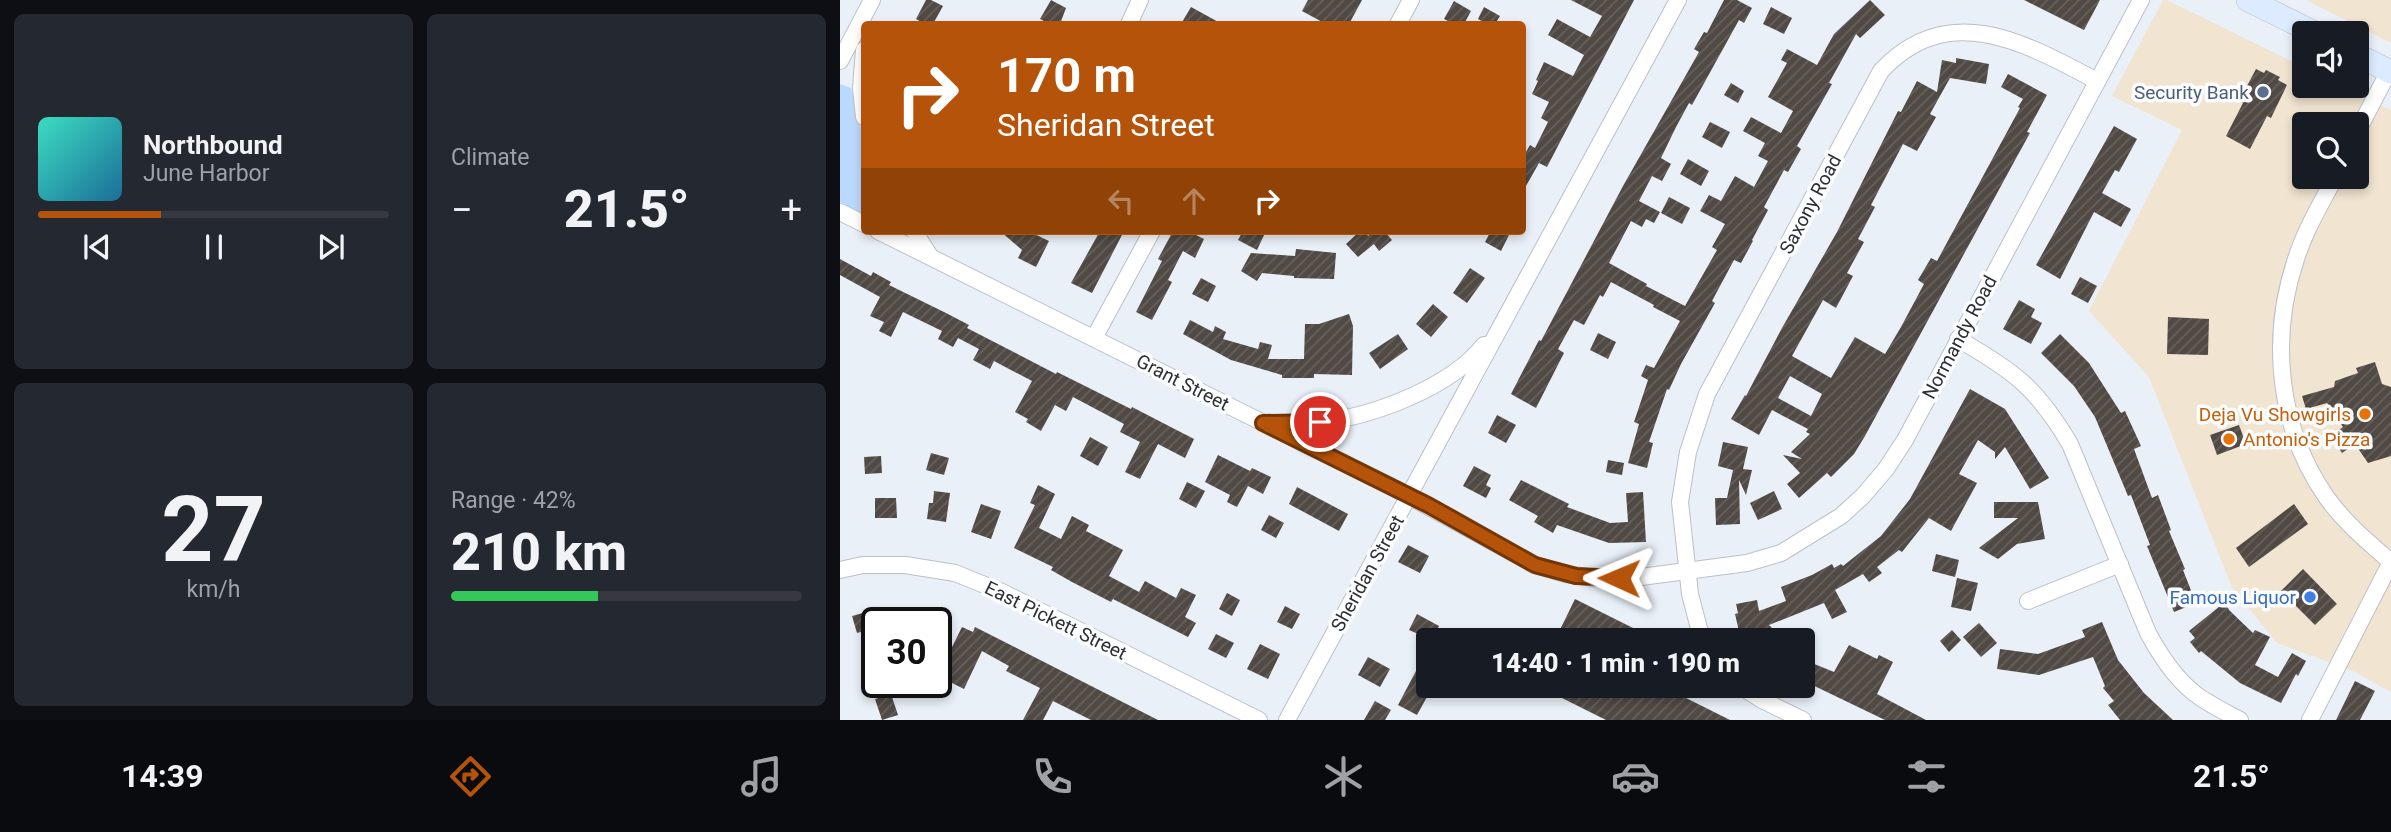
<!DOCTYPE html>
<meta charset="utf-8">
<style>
body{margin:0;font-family:Roboto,sans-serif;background:#242831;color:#f1f3f6;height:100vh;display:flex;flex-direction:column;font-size:26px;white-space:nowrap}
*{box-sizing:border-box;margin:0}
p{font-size:23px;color:#9ea1a6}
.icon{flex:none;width:38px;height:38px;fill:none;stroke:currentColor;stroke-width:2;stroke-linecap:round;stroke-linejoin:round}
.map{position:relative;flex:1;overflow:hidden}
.drawer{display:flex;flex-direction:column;gap:14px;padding:14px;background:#0d0f14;width:840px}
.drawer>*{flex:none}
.banner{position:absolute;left:21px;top:21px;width:665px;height:214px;border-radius:7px;box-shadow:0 4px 10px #0003;background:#b45309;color:#fff;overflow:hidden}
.buttons{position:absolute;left:1452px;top:21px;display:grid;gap:14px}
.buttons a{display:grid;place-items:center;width:77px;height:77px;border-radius:7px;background:#171b24;box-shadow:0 4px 10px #0003;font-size:35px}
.speed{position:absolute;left:21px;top:607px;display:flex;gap:14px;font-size:35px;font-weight:700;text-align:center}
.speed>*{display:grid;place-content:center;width:91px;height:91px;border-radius:50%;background:#171b24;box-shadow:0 4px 10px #0003;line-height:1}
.speed .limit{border:4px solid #111;border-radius:10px;background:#fff;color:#111}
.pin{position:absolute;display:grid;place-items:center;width:60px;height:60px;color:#fff;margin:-30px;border:4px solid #fff;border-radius:50%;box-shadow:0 2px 7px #0007}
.me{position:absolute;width:77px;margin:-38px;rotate:271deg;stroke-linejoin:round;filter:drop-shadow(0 0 5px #0008)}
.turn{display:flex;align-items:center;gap:24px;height:147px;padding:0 21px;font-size:32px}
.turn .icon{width:91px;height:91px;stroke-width:2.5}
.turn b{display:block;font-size:49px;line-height:60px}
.lanes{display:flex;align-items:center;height:66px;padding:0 21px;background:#0003;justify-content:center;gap:35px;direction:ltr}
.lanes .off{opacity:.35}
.big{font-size:52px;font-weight:800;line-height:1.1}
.drawer .tile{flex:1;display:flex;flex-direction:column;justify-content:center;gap:10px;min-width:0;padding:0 24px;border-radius:10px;background:#242831}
.drawer .dial{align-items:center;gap:0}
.dial b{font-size:91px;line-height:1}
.song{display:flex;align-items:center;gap:21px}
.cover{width:84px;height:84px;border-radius:10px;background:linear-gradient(135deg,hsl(170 70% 55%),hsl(200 70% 35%))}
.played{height:7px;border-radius:4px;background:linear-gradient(90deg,#b45309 35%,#363941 35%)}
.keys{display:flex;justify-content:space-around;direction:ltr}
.heat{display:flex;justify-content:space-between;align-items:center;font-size:38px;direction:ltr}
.charge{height:10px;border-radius:5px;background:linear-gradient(90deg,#34c759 42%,#363941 0)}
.drawer .tiles{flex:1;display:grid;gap:14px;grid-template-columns:repeat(2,1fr)}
.trip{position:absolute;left:576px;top:628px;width:399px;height:70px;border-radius:7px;background:#171b24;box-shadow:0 4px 10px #0003;font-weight:800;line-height:70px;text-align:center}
.tab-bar{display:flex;height:112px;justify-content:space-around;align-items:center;background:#090b0e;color:#9ea1a6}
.tab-bar .icon{width:49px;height:49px}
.tab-bar .on{color:#b45309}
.tab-bar b{font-size:32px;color:#f1f3f6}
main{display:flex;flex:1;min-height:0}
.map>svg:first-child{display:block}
</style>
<main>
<section class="drawer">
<div class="tiles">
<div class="tile">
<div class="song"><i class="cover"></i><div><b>Northbound</b><p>June Harbor</p></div></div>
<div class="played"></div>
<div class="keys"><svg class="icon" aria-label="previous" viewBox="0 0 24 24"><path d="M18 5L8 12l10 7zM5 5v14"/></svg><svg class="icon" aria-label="pause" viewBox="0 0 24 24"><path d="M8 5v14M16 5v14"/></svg><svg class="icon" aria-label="next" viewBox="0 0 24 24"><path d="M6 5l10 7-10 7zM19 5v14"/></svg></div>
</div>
<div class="tile"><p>Climate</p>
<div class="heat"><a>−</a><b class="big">21.5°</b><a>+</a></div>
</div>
<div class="tile dial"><b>27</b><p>km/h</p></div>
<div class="tile"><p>Range · 42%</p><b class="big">210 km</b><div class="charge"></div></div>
</div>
</section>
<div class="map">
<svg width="1551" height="720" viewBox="0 0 1551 720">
<defs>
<pattern id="building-hatch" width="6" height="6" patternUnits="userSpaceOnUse" patternTransform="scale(1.75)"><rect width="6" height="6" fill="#504944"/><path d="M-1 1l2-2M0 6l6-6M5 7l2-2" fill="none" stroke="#66615d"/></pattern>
</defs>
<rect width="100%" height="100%" fill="#eaf0f8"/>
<g fill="#f1e4d0" fill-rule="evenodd">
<path d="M 1323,0 L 1327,0 L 1465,68 L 1465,86 L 1501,86 L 1551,110 L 1551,692 L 1515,672 L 1437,643 L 1392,588 L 1309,377 L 1249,311 L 1342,130 L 1272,96 ZM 1465,124 L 1517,124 L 1517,177 L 1465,177 Z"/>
<path d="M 1466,0 L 1551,0 L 1551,43 Z"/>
</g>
<path fill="#bbd9fe" d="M 0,84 L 11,88 L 24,141 L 24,215 L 0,202 Z"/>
<g fill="url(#building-hatch)" fill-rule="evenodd">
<path d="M 86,0 L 91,0 L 103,6 L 93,24 L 85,24 L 76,19 Z"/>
<path d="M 211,0 L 226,8 L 220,24 L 210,24 L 200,19 Z"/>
<path d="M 468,0 L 522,0 L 509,24 L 486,24 L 462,11 Z"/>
<path d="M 731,0 L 794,0 L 707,167 L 699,163 L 682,193 L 682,159 L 690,145 L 695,148 L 708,122 L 701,118 L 709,102 L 692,94 L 698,81 L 696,80 L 704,62 L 733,76 L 744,55 L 708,35 L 717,19 L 750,37 L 762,16 Z"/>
<path d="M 884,0 L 897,0 L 912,8 L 904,23 L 899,20 L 852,105 L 849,103 L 836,127 L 821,158 L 831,164 L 822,181 L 812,176 L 799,201 L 820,212 L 814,223 L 806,219 L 802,227 L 791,221 L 769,263 L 807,284 L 806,286 L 845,306 L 877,250 L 872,247 L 885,224 L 860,211 L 869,195 L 881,201 L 895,176 L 914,187 L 928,161 L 918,156 L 925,143 L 903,131 L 911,117 L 941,133 L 953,111 L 928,97 L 947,63 L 941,60 L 947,49 L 977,65 L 994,34 L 1030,0 L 1045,15 L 1020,38 L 1016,34 L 989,83 L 992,84 L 957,146 L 961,149 L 948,172 L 944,170 L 924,207 L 928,210 L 912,240 L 913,241 L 901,263 L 894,260 L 872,301 L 875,303 L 841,364 L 829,390 L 827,389 L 809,442 L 813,443 L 807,468 L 788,463 L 799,424 L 794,422 L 808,380 L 801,376 L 806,365 L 814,368 L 840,321 L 813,307 L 814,305 L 771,282 L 763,297 L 760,295 L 744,325 L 734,320 L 718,349 L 724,353 L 696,408 L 671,394 L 699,340 L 701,341 L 783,186 L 859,52 L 854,49 L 864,32 L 867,33 Z"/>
<path d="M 1184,0 L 1260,0 L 1244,30 Z"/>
<path d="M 614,1 L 631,11 L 624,24 L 614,24 L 604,19 Z"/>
<path d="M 351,7 L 382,24 L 341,24 Z"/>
<path d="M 644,7 L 660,16 L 655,24 L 647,24 L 638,19 Z"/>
<path d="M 931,7 L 952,18 L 944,34 L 923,24 Z"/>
<path d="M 1116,58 L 1149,64 L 1146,84 L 1110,78 L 1090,114 L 1096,117 L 1077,151 L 1063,144 L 1031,205 L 1035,207 L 1018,239 L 1024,242 L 1007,273 L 1013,276 L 996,308 L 983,300 L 952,356 L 991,378 L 1015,337 L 1045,354 L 1061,327 L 1084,284 L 1078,280 L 1091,258 L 1097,261 L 1180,108 L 1178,107 L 1183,99 L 1161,87 L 1168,74 L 1207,95 L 1187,132 L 1190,133 L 1174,162 L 1025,436 L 1014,454 L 991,477 L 987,473 L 959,498 L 947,484 L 960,473 L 943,455 L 962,459 L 951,452 L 970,434 L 966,432 L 968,429 L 932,410 L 919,435 L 891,419 L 905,395 L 906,396 L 942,328 L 997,232 L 1058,111 L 1061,112 L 1077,81 L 1097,92 L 1102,60 L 1116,63 ZM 950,376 L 982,394 L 971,416 L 938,398 Z"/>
<path d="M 1416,69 L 1424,73 L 1426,70 L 1440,77 L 1438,80 L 1447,85 L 1431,118 L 1427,116 L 1410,149 L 1386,136 L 1403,103 L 1399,101 Z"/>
<path d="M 891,83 L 904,91 L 898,103 L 884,95 Z"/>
<path d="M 870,122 L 890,132 L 882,148 L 862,137 Z"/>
<path d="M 1274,126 L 1297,139 L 1279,172 L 1275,170 L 1262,193 L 1291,209 L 1281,227 L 1254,212 L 1220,279 L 1196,265 Z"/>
<path d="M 848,159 L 869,171 L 861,186 L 840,174 Z"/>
<path d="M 829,197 L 850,208 L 842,224 L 821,213 Z"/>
<path d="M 160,231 L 188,231 L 209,241 L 196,267 L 178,258 L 182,250 Z"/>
<path d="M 260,231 L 284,231 L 252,293 L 231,283 Z"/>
<path d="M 333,231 L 348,231 L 364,239 L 355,258 L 343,251 L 328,280 L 332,282 L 312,320 L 296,312 L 322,261 L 318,259 Z"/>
<path d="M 403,231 L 426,231 L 417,250 L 398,240 Z"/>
<path d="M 520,231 L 524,231 L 528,236 L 535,231 L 544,231 L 552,240 L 539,251 L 534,244 L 518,257 L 506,244 Z"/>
<path d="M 651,231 L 671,231 L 661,251 L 645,242 Z"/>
<path d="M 456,249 L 496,253 L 494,279 L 454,278 L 454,276 L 422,273 L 417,281 L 401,271 L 411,253 L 455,256 Z"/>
<path d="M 0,259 L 31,276 L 33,272 L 51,282 L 49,285 L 106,313 L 129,325 L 127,328 L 216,374 L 217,372 L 291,409 L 292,407 L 354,439 L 345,458 L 318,444 L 300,479 L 285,472 L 300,442 L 280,432 L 284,424 L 233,397 L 226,411 L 215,405 L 201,431 L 186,422 L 188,419 L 175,412 L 192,381 L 154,361 L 150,369 L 133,360 L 139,349 L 118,338 L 113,347 L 98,339 L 102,331 L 63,312 L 51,337 L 39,331 L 44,322 L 30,316 L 40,297 L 0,275 Z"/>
<path d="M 630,268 L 645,278 L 627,303 L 613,293 Z"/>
<path d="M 1240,277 L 1257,286 L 1248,303 L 1231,294 Z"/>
<path d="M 361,278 L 376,286 L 368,302 L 352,294 Z"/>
<path d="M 1179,300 L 1195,309 L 1191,317 L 1202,323 L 1191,344 L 1163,329 Z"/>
<path d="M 593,304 L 608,317 L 591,337 L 576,324 Z"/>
<path d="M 509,314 L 513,326 L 512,375 L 474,374 L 474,378 L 442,378 L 442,375 L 391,360 L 343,334 L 350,320 L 373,332 L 375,326 L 386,332 L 383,339 L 418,349 L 420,342 L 432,345 L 428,359 L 464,359 L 465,324 L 479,324 Z"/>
<path d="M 1328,317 L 1369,319 L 1368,355 L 1327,354 Z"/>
<path d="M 758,333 L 776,342 L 768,359 L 750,350 Z"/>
<path d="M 558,334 L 568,349 L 540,369 L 529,353 Z"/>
<path d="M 1220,334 L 1249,363 L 1281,413 L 1285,411 L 1301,446 L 1294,449 L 1312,498 L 1318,495 L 1331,530 L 1329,531 L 1345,569 L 1343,570 L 1356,603 L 1334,612 L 1307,546 L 1310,545 L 1291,495 L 1288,496 L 1255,417 L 1234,386 L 1201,353 Z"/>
<path d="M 1535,362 L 1542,384 L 1551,387 L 1551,456 L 1528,463 L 1515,444 L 1502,453 L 1491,436 L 1503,427 L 1487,403 L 1466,409 L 1462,396 L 1494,387 L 1495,381 L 1518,373 L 1516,368 Z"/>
<path d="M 1130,389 L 1165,409 L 1209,478 L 1190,489 L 1165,447 L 1155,459 L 1155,452 L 1138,440 L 1119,474 L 1137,483 L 1111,531 L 1089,518 L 1062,552 L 1059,550 L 1037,567 L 1042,573 L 1029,582 L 1023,574 L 995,590 L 1007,612 L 992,619 L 984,603 L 929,625 L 944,640 L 901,640 L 895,614 L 898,613 L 896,604 L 917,600 L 919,611 L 946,601 L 941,587 L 972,575 L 992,564 L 994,568 L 1001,564 L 1003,566 L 1041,536 L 1070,499 Z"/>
<path d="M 657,415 L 676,425 L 666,443 L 648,433 Z"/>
<path d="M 1399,425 L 1406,444 L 1377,455 L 1370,435 Z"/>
<path d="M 250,437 L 268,447 L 258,466 L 240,456 Z"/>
<path d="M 883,442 L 908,447 L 903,469 L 912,470 L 906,495 L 899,480 L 900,524 L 876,525 L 875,498 L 887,498 L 893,470 L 878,466 Z"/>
<path d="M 91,453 L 109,458 L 104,475 L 86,470 Z"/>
<path d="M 378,455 L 410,471 L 412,468 L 431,477 L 423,494 L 408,486 L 397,507 L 387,502 L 390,495 L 365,482 Z"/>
<path d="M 41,456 L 42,473 L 25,474 L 24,457 Z"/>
<path d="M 768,460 L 784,463 L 782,475 L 766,472 Z"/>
<path d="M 634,466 L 651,475 L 646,485 L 651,488 L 646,498 L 623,486 Z"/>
<path d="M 681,480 L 729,504 L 727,507 L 770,523 L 788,522 L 786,493 L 803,492 L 806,542 L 769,543 L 717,525 L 713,533 L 694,522 L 698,516 L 669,500 Z"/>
<path d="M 347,482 L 365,491 L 356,508 L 339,499 Z"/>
<path d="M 198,485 L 215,494 L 199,528 L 221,539 L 232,516 L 249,525 L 246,531 L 283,550 L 269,576 L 299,592 L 305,581 L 336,598 L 341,588 L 356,595 L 345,617 L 356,623 L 348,637 L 273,599 L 271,602 L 232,582 L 211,570 L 213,567 L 174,548 L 195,505 L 190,503 Z"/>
<path d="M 457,487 L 508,514 L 499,531 L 449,504 Z"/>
<path d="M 94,491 L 110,493 L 106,522 L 87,519 L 89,503 L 93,503 Z"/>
<path d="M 934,491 L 942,509 L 918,520 L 910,503 Z"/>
<path d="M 35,498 L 56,498 L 57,518 L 35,518 Z"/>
<path d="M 1154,502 L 1198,502 L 1205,539 L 1177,544 L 1158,559 L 1139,548 L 1178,518 L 1154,518 Z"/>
<path d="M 141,504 L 161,511 L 151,539 L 131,532 Z"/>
<path d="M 1454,504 L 1468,524 L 1409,567 L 1396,548 Z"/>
<path d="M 429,515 L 444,523 L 436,538 L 421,530 Z"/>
<path d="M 568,545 L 589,556 L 580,573 L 558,562 Z"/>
<path d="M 1096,554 L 1119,560 L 1115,577 L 1092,571 Z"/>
<path d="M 1463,569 L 1497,604 L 1475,625 L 1441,591 Z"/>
<path d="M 1117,578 L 1138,583 L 1131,611 L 1111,607 Z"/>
<path d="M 387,593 L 400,600 L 392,616 L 379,609 Z"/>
<path d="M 735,599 L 793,628 L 787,640 L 715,640 Z"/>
<path d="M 1385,602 L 1389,610 L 1413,633 L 1415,630 L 1430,637 L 1415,665 L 1438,677 L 1452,653 L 1466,661 L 1458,676 L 1456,674 L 1441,703 L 1400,683 L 1361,651 L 1359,653 L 1350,642 L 1355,638 L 1349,631 Z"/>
<path d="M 445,606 L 460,614 L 452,629 L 437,622 Z"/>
<path d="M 94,609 L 94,623 L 70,623 L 70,610 Z"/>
<path d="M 34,610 L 37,628 L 17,633 L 12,616 Z"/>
<path d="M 577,614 L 599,626 L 592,640 L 569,630 Z"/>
<path d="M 1262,622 L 1278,660 L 1304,693 L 1333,720 L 1280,720 L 1268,705 L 1274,701 L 1263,688 L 1265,686 L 1253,657 L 1199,675 L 1157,669 L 1160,649 L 1198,654 L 1245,637 L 1242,630 Z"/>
<path d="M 1139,623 L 1157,643 L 1141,657 L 1123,637 Z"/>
<path d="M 122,627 L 133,632 L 135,627 L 318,720 L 251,720 L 213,701 L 203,720 L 183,720 L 200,688 L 166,671 L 169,666 L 142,651 L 124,689 L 96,675 L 96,641 L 112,647 Z"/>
<path d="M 1112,630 L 1121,640 L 1109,652 L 1100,641 Z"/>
<path d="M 376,634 L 394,643 L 386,658 L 368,649 Z"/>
<path d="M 420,644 L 440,654 L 428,679 L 407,669 Z"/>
<path d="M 1009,645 L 1037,659 L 1039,655 L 1053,662 L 1037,694 L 1086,720 L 1045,720 L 962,680 L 962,659 L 994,672 Z"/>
<path d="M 528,657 L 550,669 L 540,687 L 518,675 Z"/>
<path d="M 576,671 L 588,677 L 588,686 L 593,686 L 577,715 L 558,705 Z"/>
<path d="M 1515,681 L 1535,691 L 1520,720 L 1496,720 Z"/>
<path d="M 698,686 L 822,686 L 890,720 L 766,720 Z"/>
<path d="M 51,694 L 58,715 L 42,720 L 35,699 Z"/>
<path d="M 535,701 L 551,710 L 545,720 L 524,720 Z"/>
</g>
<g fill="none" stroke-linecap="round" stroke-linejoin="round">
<defs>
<g id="minor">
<path d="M 289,24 L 300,0"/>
<path d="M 558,24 L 571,0"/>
<path d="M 24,50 L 21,88 L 24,117"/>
<path d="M 0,61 L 32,0"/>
<path d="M 1517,132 L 1549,71"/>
<path d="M 1495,177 C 1481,204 1465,230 1456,259 C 1429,339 1438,428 1487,498 C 1505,523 1528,542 1551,562"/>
<path d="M 0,212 L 24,224"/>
<path d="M 38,231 L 554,488 L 695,565 L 725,574 L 756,578 L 801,577 L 907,563 L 941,553 L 1001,516 L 1023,496 L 1046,469 L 1065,440 L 1301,0"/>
<path d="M 74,231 L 90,256"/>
<path d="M 254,338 L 312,231"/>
<path d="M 1118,339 C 1174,371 1197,388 1230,444 L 1308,633 C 1321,657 1338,683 1361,698 C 1373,706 1387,713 1400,720"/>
<path d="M 425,423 C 443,423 462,424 480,422 C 532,417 611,387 644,345"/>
<path d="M 0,570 L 23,565 L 65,565 L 115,573 L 162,592 L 419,720"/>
<path d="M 1188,601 L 1280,564"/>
<path d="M 862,640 L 850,594 L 840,502 L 848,452 L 867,394 L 1041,71 C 1107,0 1182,41 1257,81"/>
<path d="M 900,686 L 922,700 L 963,720"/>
<path d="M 447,720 L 838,0"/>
<path d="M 1470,720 L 1551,562"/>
</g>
<g id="secondary">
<path d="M 1408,0 L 1475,33"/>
<path d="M 1517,55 L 1551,72"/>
</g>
</defs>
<use href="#minor" stroke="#bac0c7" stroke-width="18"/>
<use href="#secondary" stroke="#bac0c7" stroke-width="24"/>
<use href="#minor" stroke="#fff" stroke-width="16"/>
<use href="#secondary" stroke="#dcebff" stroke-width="23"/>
</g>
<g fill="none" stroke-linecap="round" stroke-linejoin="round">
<defs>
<path id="route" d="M 480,422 L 423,423 L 588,505 L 695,565 L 736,576 L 779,578"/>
</defs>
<use href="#route" stroke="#753606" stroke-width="18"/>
<use href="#route" stroke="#b45309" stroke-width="12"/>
</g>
<circle fill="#5c6f8a" stroke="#fcfdff" stroke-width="2.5" cx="1423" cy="92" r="7"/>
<g fill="#e8710a" stroke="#fcfdff" stroke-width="2.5">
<circle cx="1525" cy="414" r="7"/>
<circle cx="1389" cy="439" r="7"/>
</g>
<circle fill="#3f7fe0" stroke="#fcfdff" stroke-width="2.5" cx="1470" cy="597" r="7"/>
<g text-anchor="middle" stroke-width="7" stroke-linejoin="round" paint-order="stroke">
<g font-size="19" fill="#4e5e75" stroke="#fcfdff" text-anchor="end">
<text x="1409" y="99">Security Bank</text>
</g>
<g font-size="19" fill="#2d2f32" stroke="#fcfdff">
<text transform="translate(970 204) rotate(-62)" y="7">Saxony Road</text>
<text transform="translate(1119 337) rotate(-62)" y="7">Normandy Road</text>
<text transform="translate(343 382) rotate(27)" y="7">Grant Street</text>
<text transform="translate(527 573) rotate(-61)" y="7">Sheridan Street</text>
<text transform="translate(216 620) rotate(26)" y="7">East Pickett Street</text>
</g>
<g font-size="19" fill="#c56008" stroke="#fcfdff" text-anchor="end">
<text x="1511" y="421">Deja Vu Showgirls</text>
<text x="1403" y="446" text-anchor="start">Antonio's Pizza</text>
</g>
<g font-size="19" fill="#366cbe" stroke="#fcfdff" text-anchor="end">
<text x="1456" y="604">Famous Liquor</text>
</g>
</g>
</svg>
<div class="buttons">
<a><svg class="icon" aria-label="sound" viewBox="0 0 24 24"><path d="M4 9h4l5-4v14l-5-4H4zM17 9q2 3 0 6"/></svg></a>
<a><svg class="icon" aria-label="search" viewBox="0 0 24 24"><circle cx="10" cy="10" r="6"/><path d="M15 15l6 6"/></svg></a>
</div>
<div class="speed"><div class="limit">30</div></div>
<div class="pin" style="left:480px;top:422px;background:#d93025"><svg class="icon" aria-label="arrive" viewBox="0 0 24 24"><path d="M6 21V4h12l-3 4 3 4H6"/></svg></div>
<svg class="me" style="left:779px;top:578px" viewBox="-20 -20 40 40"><path d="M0-17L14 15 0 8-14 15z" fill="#b45309" stroke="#fff" stroke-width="4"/></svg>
<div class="trip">14:40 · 1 min · 190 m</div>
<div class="banner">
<div class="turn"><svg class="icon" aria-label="right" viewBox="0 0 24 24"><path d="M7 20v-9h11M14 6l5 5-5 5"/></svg><div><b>170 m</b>Sheridan Street</div></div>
<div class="lanes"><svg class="icon off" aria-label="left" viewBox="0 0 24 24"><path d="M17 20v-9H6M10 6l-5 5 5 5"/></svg><svg class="icon off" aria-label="ahead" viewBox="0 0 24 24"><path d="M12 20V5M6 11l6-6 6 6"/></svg><svg class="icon" aria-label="right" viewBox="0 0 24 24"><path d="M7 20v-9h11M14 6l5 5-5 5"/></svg></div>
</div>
</div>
</main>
<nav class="tab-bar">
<b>14:39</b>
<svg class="icon on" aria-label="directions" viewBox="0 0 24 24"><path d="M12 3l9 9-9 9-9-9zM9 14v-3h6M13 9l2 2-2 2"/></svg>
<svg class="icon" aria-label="music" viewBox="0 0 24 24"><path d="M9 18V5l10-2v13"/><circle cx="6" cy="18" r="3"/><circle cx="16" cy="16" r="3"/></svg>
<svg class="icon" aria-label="phone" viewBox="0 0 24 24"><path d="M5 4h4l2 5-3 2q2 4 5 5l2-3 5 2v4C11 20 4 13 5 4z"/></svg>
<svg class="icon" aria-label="climate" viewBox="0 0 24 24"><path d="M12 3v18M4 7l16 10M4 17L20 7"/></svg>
<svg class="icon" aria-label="car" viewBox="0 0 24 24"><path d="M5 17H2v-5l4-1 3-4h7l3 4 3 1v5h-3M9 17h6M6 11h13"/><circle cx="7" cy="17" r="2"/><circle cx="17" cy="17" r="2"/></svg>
<svg class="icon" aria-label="filters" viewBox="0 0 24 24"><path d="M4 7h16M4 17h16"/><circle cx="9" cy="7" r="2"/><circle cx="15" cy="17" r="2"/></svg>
<b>21.5°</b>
</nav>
